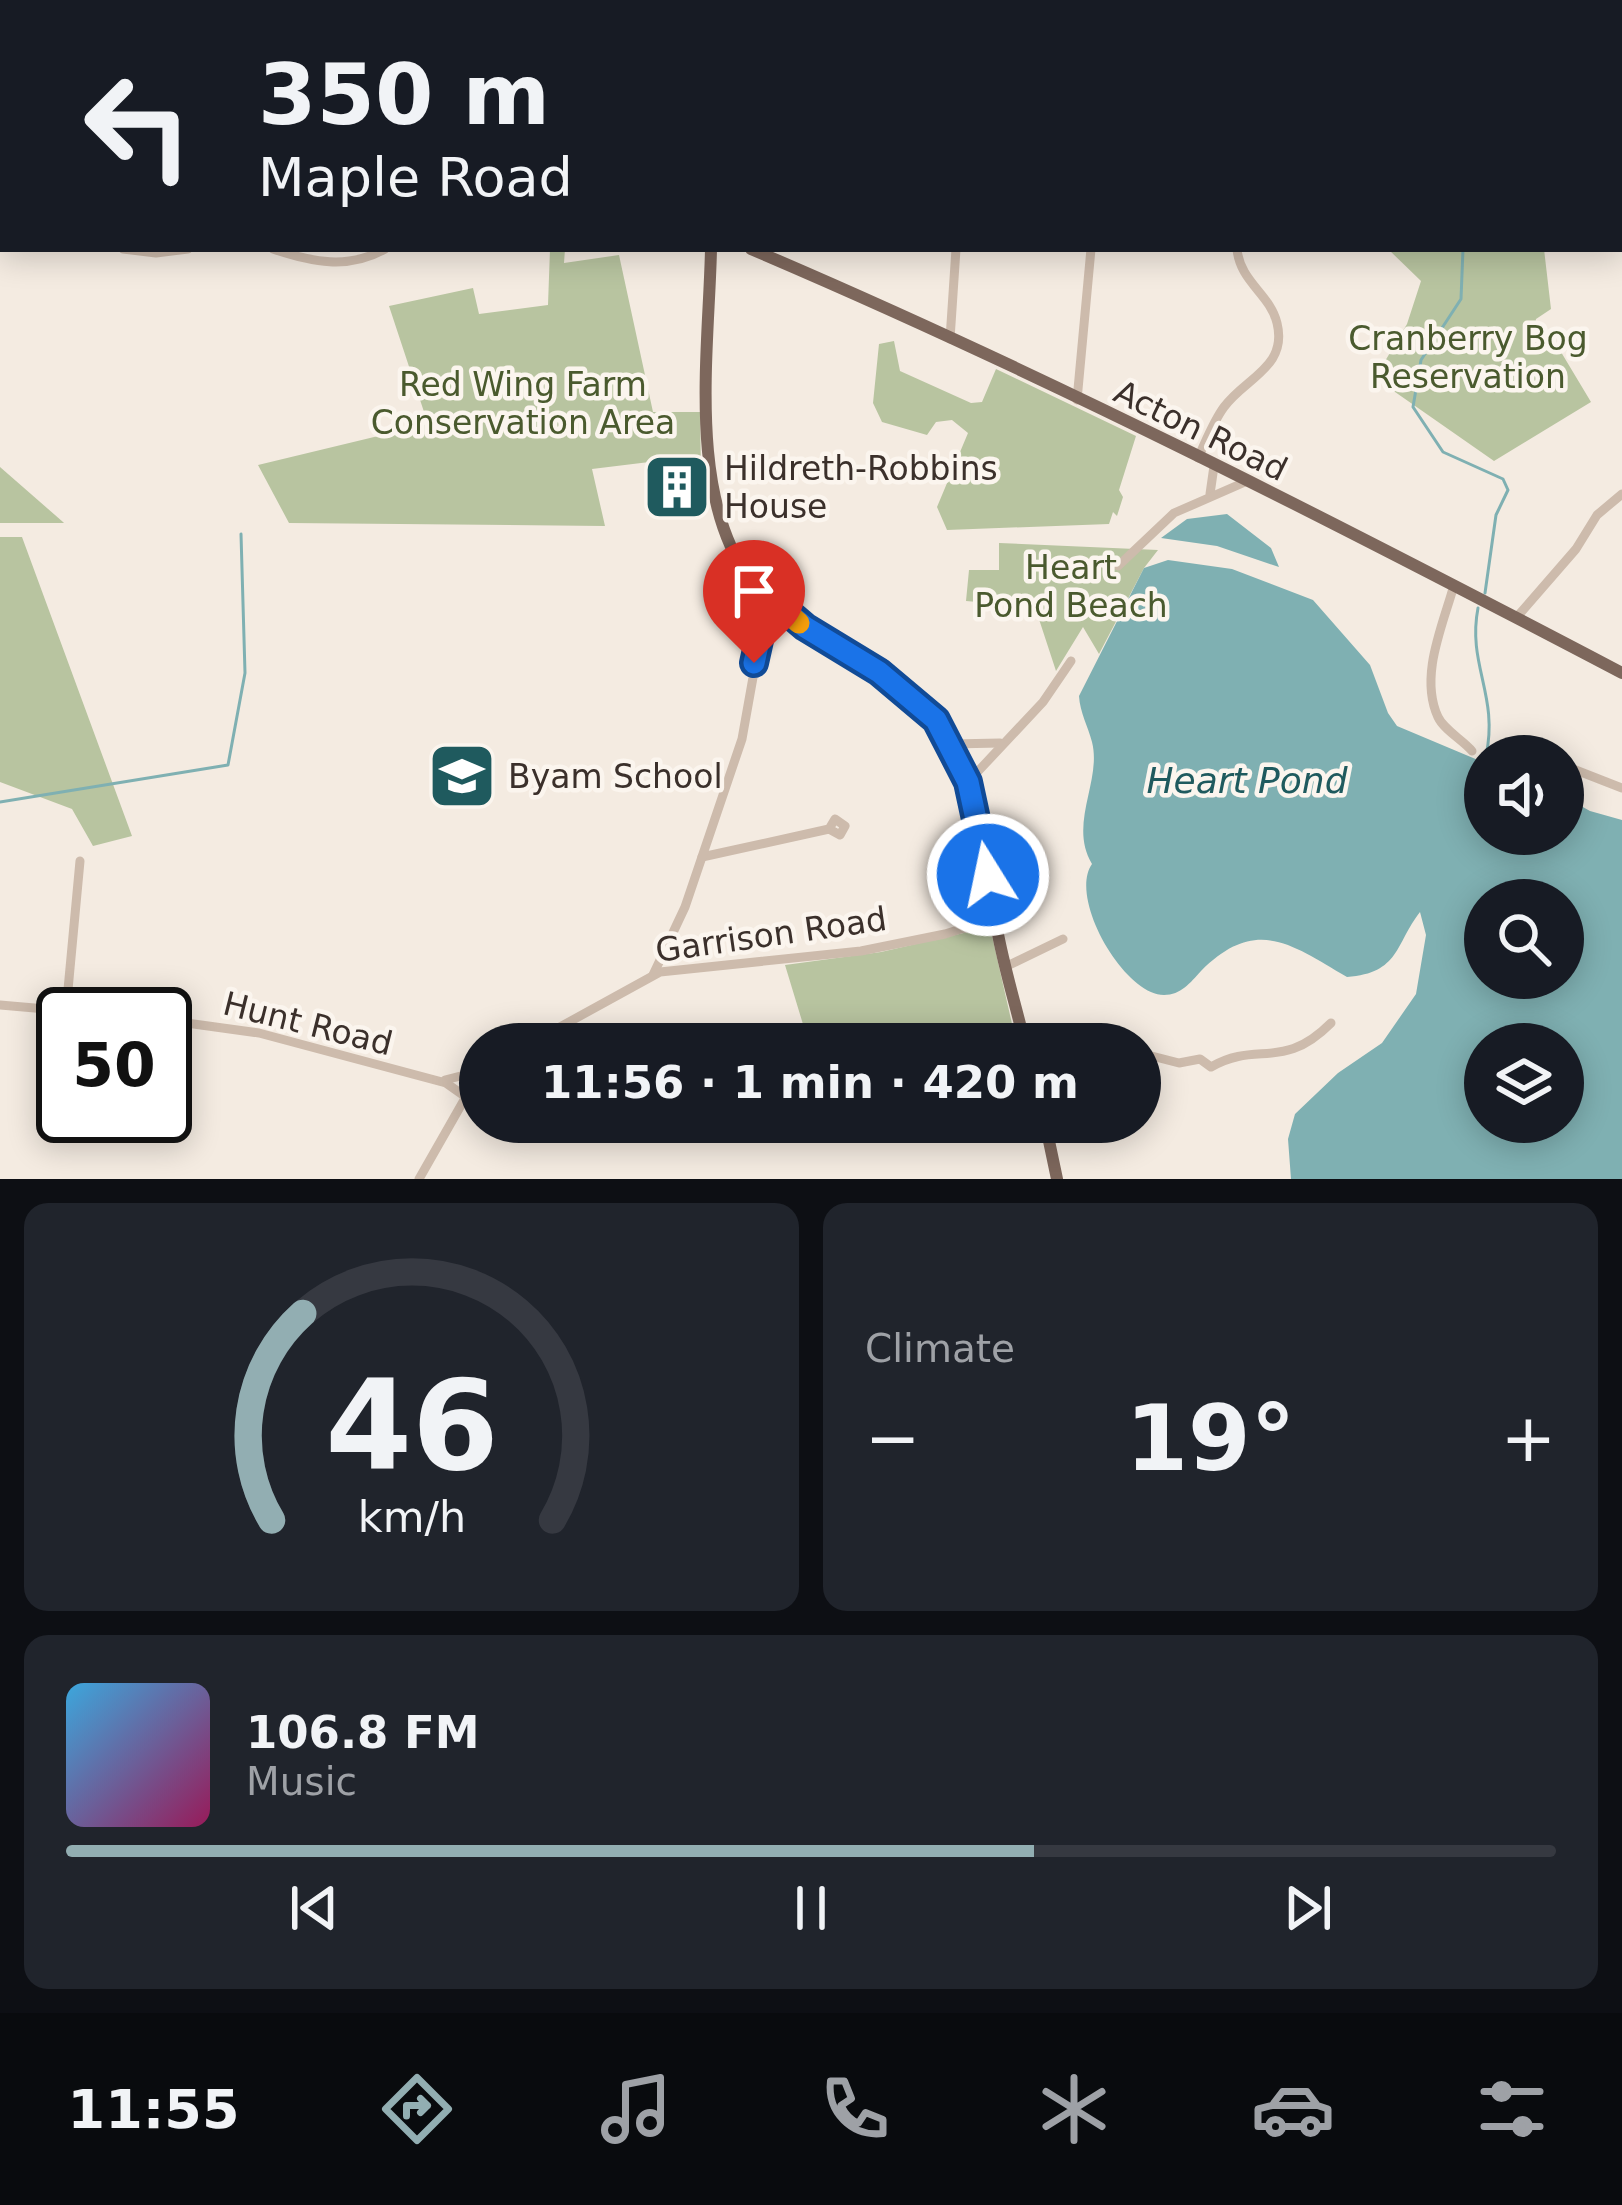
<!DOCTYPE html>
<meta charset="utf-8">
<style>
body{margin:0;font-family:"DejaVu Sans",sans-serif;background:#20242c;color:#f1f3f6;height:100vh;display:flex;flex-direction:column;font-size:45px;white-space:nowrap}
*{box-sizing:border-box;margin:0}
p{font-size:39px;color:#9ea1a6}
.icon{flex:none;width:66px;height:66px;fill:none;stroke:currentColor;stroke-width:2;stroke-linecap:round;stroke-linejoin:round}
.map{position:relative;height:1179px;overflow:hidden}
.details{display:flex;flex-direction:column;gap:24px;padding:24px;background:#0d0f14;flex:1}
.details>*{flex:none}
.banner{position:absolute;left:0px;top:0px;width:1623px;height:252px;box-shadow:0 6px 30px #0003;background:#171b24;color:#f1f3f6;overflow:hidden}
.tools{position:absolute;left:1464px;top:735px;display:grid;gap:24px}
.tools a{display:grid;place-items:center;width:120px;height:120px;border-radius:50%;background:#171b24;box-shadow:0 6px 30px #0003;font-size:60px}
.speed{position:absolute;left:36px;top:987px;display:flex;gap:24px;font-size:60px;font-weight:700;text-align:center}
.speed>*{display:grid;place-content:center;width:156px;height:156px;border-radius:50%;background:#171b24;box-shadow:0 6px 30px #0003;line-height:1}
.speed .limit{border:6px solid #111;border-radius:18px;background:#fff;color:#111}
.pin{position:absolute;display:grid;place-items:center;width:102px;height:102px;color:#fff;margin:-123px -51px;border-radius:50% 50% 50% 0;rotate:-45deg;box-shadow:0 0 12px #0007}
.pin .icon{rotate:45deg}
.me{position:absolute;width:132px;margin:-66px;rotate:350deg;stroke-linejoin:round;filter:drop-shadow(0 0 9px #0008)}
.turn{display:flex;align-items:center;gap:42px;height:252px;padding:0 60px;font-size:54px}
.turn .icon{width:156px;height:156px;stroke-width:2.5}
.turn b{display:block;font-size:84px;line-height:102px}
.big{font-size:90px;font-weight:700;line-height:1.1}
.details .card{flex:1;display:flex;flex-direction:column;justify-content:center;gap:18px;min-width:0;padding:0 42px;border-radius:24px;background:#20242c}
.details .dial{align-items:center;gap:0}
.dial svg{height:312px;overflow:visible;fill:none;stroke:#363941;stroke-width:7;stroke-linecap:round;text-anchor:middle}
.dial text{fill:#f1f3f6;stroke:none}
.song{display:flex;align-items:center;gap:36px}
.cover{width:144px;height:144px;border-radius:18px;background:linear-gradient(135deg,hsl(200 70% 55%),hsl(330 70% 35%))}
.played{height:12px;border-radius:6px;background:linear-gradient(90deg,#92aeb2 65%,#363941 65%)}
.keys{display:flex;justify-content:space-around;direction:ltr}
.heat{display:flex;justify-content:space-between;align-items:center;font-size:66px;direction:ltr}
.details .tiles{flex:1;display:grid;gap:24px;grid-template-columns:1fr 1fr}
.card:last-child{grid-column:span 2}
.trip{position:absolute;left:459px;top:1023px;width:702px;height:120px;border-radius:60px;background:#171b24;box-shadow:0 6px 30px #0003;font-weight:700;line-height:120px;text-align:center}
.tab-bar{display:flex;height:192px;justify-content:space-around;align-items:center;background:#090b0e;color:#9ea1a6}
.tab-bar .icon{width:84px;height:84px}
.tab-bar .current{color:#92aeb2}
.tab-bar b{font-size:54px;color:#f1f3f6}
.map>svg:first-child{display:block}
</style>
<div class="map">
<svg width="1622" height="1179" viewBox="0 0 1622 1179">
<rect width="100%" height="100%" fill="#f4ebe1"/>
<g fill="#b8c4a0">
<path d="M 550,249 L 565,249 L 564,263 L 619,255 L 653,412 L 700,412 L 701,471 L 690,472 L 682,458 L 592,469 L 605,526 L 289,523 L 258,465 L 428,424 L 389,306 L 473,288 L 479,314 L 548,305 Z"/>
<path d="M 1388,249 L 1544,249 L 1551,309 L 1536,319 L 1533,338 L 1544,350 L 1561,352 L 1591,402 L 1494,461 L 1375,378 L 1407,324 L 1421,281 Z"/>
<path d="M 894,341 L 900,371 L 971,403 L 982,402 L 996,369 L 1136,436 L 1119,490 L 1123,497 L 1117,516 L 1113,512 L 1109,524 L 947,530 L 937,507 L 968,433 L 952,420 L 936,422 L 927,435 L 882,422 L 873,403 L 879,344 Z"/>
<path d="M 0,467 L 63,522 L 64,523 L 0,523 Z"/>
<path d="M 0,537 L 22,537 L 132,836 L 93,846 L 72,809 L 0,782 Z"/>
<path d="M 999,543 L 1158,550 L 1144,568 L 1099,654 L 1083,627 L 1056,671 L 1035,607 L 966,601 L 969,570 L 999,570 Z"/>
<path d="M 968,932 L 992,936 L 1015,1037 L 969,1044 L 809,1044 L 785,965 L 881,952 Z"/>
</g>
<g fill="#7fb0b2" fill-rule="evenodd">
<path d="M 1227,514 L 1271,548 L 1279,567 L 1217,546 L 1161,538 L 1187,519 Z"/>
<path d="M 1168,560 L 1232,569 L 1313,600 L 1370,665 L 1388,713 L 1397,726 L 1485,763 L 1485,834 L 1563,834 L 1563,796 L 1590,811 L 1622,820 L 1622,1179 L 1291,1179 L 1288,1139 L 1295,1114 L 1338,1073 L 1382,1043 L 1416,994 L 1426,935 L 1420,912 C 1395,944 1400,973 1347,977 C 1291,944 1256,916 1201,971 C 1190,983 1181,995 1164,995 C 1124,995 1068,898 1092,864 C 1068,824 1102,781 1092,742 C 1088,726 1080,713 1079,696 L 1144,568 ZM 1485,900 L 1563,900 L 1563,978 L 1485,978 ZM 1485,1044 L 1563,1044 L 1563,1122 L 1485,1122 Z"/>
</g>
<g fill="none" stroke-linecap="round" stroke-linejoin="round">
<g stroke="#7fb0b2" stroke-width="3">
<path d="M 1463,249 L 1461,299 L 1421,360 L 1413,407 L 1443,452 L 1503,479 L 1508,490 L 1496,515 L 1485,593"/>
<path d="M 1478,608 C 1467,665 1499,695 1486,756"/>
<path d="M 0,802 L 228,765 L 245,673 L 241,534"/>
</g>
<g stroke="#cdbbac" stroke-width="9">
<path d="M 1130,3 L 1130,0"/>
<path d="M 1348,3 L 1351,0"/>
<path d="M 0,198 L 3,200"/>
<path d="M 123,249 L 156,253 L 188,249"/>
<path d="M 273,249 C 312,262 348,270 385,249"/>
<path d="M 950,339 L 956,249"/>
<path d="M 1077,400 L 1091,249"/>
<path d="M 1198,458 C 1206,441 1213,422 1224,407 C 1245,378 1288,367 1277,323 C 1270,294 1240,282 1237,249"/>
<path d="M 1210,494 L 1214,466"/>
<path d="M 1118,566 L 1174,513 L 1245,482"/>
<path d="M 1454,585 C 1443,625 1419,676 1438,717 C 1444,730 1463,740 1472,751"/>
<path d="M 1516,618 L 1576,549 L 1597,515 L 1622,494"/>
<path d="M 952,744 L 1000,743"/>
<path d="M 1531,749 L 1545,756"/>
<path d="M 1563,765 L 1622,788"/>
<path d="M 968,782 L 1043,702 L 1071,661"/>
<path d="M 702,857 L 829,829 L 840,835 L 845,826 L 835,819 L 829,829"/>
<path d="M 964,928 L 985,927 L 998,934"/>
<path d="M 1005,967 L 1063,939"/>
<path d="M 653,975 L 685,907 L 742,739 L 762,627 L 753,587"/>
<path d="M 0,1005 L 103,1014"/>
<path d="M 66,1011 L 80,861"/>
<path d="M 165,1020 L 259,1033 L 446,1083 L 463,1095"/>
<path d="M 529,1044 L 660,972 L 861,951 L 945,934 L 964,928 L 992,899"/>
<path d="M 1140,1053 L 1179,1063 L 1200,1059 L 1211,1067 C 1258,1040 1282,1072 1331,1023"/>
<path d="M 445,1080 L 480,1071"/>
<path d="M 419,1179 L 480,1072"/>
</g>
<g stroke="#7d675c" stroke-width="12">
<path d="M 346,0 L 351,3"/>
<path d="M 808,0 L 808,3"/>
<path d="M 711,249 C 709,349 687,493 749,578 C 764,599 790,618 811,631 C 859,663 916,686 947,736 C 983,793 984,864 997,929 C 1004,968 1016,1006 1025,1044"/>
<path d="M 751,249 C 1047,375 1336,523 1622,673"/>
<path d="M 1045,1122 L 1057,1179"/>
</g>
</g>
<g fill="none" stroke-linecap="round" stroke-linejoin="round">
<defs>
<path id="route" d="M 754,663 L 762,627 L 750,580 L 805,627 L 879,672 L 936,720 L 968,782 L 988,875"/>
</defs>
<use href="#route" stroke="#114b97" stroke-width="30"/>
<use href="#route" stroke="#1a73e8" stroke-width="21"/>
<path stroke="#f59e0b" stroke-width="21" d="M 760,610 L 750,580 L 799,623"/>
</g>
<defs>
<symbol id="building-square" viewBox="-11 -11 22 22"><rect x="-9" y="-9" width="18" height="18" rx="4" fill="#1f5a5e" stroke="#fbf5ee"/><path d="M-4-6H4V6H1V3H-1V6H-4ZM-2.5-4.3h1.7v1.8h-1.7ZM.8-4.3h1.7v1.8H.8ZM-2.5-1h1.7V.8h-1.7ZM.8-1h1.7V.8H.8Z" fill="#fff"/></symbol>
<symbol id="school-square" viewBox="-11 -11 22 22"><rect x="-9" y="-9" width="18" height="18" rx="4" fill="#1f5a5e" stroke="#fbf5ee"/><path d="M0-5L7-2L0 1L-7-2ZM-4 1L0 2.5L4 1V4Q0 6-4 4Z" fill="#fff"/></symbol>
</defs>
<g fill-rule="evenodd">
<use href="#building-square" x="639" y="449" width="76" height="76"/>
<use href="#school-square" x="424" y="738" width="76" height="76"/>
</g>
<g text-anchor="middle" stroke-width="9" stroke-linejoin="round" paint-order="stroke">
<g font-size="33" fill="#4a5a2e" stroke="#fbf5ee">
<text x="1468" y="350">Cranberry Bog<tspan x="1468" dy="38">Reservation</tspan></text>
<text x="523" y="396">Red Wing Farm<tspan x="523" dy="38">Conservation Area</tspan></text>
<text x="1071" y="579">Heart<tspan x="1071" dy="38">Pond Beach</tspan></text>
</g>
<g font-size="33" fill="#3b302b" stroke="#fbf5ee">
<text transform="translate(1201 430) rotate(26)" y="12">Acton Road</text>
<text transform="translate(771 934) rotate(-8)" y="12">Garrison Road</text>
<text transform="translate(308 1023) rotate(14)" y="12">Hunt Road</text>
</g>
<g font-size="33" fill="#3b302b" stroke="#fbf5ee" text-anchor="start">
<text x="724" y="480">Hildreth-Robbins<tspan x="724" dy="38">House</tspan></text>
<text x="508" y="788">Byam School</text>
</g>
<g font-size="36" font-style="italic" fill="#1f5a5e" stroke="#fbf5ee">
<text x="1247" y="793">Heart Pond</text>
</g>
</g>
</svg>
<div class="tools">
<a><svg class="icon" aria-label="sound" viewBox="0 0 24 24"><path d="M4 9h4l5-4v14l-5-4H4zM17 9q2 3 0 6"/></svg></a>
<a><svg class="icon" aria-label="search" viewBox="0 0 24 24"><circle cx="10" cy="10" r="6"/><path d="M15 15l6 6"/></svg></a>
<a><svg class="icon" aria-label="layers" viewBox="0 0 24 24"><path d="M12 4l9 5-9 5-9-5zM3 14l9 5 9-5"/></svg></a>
</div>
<div class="speed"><div class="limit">50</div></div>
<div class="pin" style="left:754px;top:663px;background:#d93025"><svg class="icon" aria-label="arrive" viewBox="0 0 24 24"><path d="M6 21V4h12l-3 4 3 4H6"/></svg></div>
<svg class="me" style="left:988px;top:875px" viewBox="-20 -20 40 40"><circle r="17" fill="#1a73e8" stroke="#fff" stroke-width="3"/><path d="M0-11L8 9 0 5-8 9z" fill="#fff"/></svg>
<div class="trip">11:56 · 1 min · 420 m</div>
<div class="banner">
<div class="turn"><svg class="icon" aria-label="left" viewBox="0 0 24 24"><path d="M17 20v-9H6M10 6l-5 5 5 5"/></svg><div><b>350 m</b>Maple Road</div></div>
</div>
</div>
<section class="details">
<div class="tiles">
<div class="card dial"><svg viewBox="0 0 100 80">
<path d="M14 69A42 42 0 1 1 86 69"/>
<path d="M14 69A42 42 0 0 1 22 16" stroke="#92aeb2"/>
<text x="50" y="56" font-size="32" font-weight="700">46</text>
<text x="50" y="72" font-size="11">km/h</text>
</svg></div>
<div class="card"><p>Climate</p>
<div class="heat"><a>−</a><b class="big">19°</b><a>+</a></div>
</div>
<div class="card">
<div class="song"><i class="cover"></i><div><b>106.8 FM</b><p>Music</p></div></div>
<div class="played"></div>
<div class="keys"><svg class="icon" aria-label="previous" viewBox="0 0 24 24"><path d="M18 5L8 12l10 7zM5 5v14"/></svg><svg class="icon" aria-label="pause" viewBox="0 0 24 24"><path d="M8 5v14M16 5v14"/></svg><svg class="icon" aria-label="next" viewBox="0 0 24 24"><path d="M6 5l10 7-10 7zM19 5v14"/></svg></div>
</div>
</div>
</section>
<nav class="tab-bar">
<b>11:55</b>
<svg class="icon current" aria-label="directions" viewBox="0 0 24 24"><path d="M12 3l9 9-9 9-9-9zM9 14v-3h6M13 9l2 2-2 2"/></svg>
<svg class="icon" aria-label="music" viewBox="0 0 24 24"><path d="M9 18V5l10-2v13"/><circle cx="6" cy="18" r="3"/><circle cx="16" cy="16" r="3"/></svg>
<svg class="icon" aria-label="phone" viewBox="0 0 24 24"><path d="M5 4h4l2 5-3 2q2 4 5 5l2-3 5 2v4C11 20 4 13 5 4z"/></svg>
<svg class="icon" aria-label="climate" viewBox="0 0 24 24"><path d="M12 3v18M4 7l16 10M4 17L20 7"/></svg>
<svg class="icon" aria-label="car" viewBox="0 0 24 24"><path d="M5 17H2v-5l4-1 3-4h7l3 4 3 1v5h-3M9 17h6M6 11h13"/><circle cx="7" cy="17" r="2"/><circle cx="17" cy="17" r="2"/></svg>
<svg class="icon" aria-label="filters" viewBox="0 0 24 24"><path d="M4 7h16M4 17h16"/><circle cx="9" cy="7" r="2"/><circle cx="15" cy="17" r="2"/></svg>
</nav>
